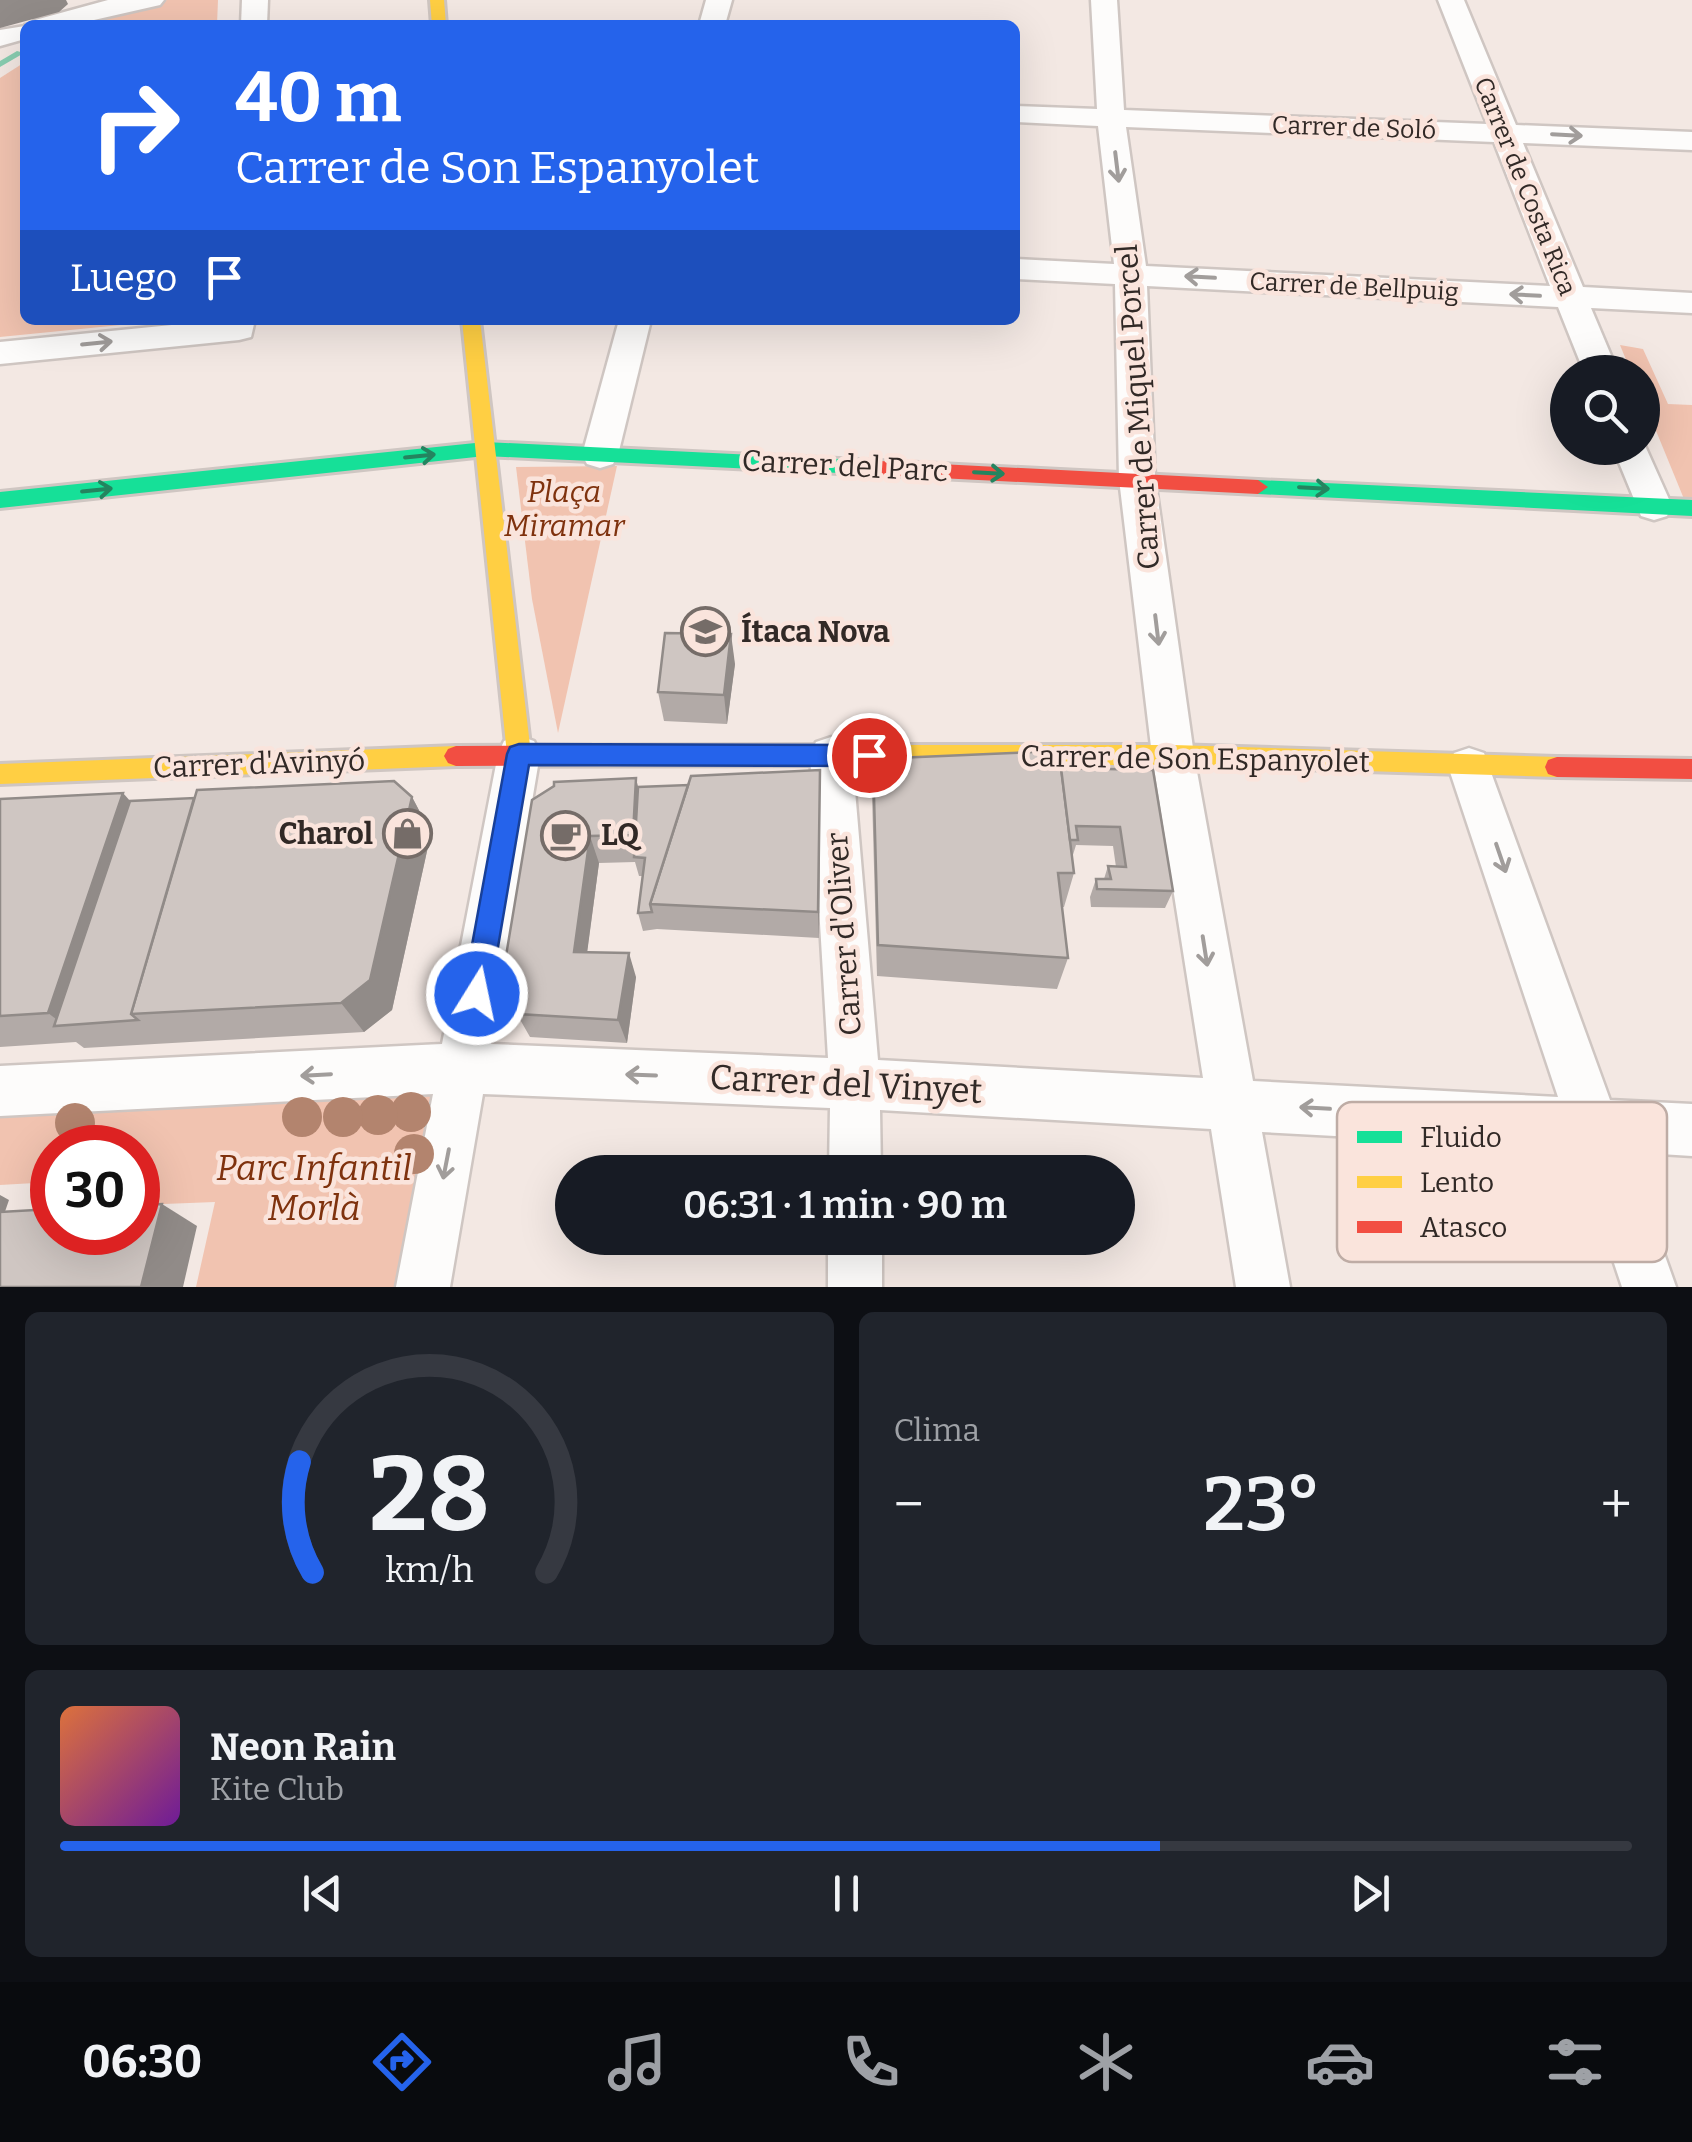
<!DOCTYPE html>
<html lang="es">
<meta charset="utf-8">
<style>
body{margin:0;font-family:Bitter,serif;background:#20242c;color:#f1f3f6;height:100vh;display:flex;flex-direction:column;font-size:38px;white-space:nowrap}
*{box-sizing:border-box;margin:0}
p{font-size:32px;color:#9ea1a6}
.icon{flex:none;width:55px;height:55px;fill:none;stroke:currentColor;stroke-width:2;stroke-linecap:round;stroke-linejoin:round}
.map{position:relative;height:1287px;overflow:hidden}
.sheet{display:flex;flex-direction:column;gap:25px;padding:25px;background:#0d0f14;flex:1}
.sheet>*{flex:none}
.guide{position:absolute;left:20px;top:20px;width:1000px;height:305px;border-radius:15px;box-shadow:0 10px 40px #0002;background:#2563eb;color:#fff;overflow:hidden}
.buttons{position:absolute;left:1550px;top:355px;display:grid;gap:20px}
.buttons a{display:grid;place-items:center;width:110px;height:110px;border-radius:50%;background:#171b24;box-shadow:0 10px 40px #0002;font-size:50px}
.speed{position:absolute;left:30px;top:1125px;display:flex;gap:20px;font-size:50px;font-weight:700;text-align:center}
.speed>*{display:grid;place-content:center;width:130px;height:130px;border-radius:50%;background:#171b24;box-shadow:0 10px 40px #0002;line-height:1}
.speed .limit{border:15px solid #d22;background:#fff;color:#111}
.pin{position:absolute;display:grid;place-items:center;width:85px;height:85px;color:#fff;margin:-42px;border:5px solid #fff;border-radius:50%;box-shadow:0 2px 10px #0007}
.me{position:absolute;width:110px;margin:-55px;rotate:10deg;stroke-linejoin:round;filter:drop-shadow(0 0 8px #0008)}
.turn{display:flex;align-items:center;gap:35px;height:210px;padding:0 50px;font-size:45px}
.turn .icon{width:130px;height:130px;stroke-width:2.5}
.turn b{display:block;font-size:70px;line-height:85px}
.then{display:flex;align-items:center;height:95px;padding:0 50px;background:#0003;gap:20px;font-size:38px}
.big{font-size:75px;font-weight:600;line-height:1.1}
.sheet .widget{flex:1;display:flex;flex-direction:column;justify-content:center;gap:15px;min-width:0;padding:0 35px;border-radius:15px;background:#20242c}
.sheet .dial{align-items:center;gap:0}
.dial svg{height:260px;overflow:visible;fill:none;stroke:#363941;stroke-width:7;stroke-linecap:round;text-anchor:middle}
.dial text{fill:#f1f3f6;stroke:none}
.song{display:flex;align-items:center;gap:30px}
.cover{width:120px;height:120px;border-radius:15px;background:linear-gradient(135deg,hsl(20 70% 55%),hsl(280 70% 35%))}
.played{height:10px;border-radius:5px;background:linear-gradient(90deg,#2563eb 70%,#363941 70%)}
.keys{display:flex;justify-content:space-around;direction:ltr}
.heat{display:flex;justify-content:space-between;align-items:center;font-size:55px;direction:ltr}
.sheet .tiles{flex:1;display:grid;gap:25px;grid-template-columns:1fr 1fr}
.widget:last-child{grid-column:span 2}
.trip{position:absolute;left:555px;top:1155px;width:580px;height:100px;border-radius:50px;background:#171b24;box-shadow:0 10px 40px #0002;font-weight:600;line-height:100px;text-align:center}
.menu{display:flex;height:160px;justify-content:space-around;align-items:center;background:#090b0e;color:#9ea1a6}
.menu .icon{width:70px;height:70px}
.menu .selected{color:#2563eb}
.menu b{font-size:45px;color:#f1f3f6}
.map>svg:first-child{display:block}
</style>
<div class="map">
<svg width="1692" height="1287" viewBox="0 0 1692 1287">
<rect width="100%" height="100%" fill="#f3e8e3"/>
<g fill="#f1c3b0">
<path d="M 167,0 L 218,0 L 217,25 L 80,25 Z"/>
<path d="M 25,62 L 25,320 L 171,320 L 0,337 L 0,78 Z"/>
<path d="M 1620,345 L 1643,349 L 1668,404 L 1692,405 L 1692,500 L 1684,499 L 1643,399 L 1642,372 L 1631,372 Z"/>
<path d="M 617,466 L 558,733 L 532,599 L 516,467 Z"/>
<path d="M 452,1083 L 418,1287 L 196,1287 L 215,1202 L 138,1205 L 138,1148 L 52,1148 L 52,1182 L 0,1185 L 0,1103 Z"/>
</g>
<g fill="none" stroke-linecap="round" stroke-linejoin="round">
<path fill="#88cdb0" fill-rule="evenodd" d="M 17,51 L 24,53 L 0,67 L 0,61 Z"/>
<defs>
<g id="street">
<path d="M 108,0 L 164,0 L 160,5 L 72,25 L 25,25 L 25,39 L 0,46 L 0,30 L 31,25 L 35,20 Z"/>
<path d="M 242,0 L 268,0 L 267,25 L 241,25 Z"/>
<path d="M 706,0 L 732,0 L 725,25 L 699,25 Z"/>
<path d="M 1091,0 L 1117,0 L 1124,110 L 1487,124 L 1438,0 L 1464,0 L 1516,125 L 1692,132 L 1692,150 L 1523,143 L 1583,287 L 1692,293 L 1692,313 L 1591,308 L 1618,372 L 1584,372 L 1558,307 L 1147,286 L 1155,479 L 1194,755 L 1253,1081 L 1558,1097 L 1448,766 L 1454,753 L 1469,748 L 1484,753 L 1610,1100 L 1692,1104 L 1692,1156 L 1628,1152 L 1676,1287 L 1622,1287 L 1576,1149 L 1262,1132 L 1290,1287 L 1236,1287 L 1211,1129 L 880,1110 L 881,1172 L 829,1172 L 830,1108 L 483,1094 L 450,1287 L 396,1287 L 433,1094 L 0,1116 L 0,1066 L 442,1044 L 498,754 L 504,741 L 519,736 L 534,741 L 540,754 L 491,1044 L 828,1058 L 810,755 L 816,742 L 831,737 L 846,742 L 852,755 L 878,1060 L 1203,1078 L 1152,755 L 1119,479 L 1115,284 L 1015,279 L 1015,259 L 1114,264 L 1098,126 L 1015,122 L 1015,106 L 1097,109 ZM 1126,127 L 1494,142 L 1550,286 L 1146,266 Z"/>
<path d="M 222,320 L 255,320 L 251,337 L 239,340 L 0,364 L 0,342 Z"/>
<path d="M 619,320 L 651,320 L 618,455 L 613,464 L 600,468 L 587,464 L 582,455 Z"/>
<path d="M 1642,439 L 1672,506 L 1667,516 L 1654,520 L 1641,516 L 1613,448 L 1642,448 Z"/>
<rect x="828" y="1238" width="54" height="49"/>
</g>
<g id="fast">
<path d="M 485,442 L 880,461 L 890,468 L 880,475 L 485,456 L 0,508 L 0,492 Z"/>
<path d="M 1258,480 L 1692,500 L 1692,516 L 1258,494 L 1248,487 Z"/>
</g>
<g id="slow">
<path d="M 430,0 L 444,0 L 446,25 L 432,25 Z"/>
<path d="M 462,320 L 480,320 L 531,754 L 527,761 L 519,764 L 511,761 L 507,754 Z"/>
<path d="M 861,745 L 1173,745 L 1557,757 L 1566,760 L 1569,767 L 1566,774 L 1557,777 L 1173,765 L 861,765 L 853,762 L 849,755 L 853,748 Z"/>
<path d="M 456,746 L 464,749 L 468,756 L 464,763 L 456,766 L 0,784 L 0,764 Z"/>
</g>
<g id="jam">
<path d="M 880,461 L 1258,480 L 1268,487 L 1258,494 L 880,475 L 870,468 Z"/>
<path d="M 861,745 L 869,748 L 873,755 L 869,762 L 861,765 L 456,766 L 448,763 L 444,756 L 448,749 L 456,746 Z"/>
<path d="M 1557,757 L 1692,759 L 1692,779 L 1557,777 L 1548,774 L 1545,767 L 1548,760 Z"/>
</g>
</defs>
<use href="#street" stroke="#cfc6c2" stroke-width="5"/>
<use href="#fast" stroke="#cfc6c2" stroke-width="6"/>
<use href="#slow" stroke="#cfc6c2" stroke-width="6"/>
<use href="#jam" stroke="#cfc6c2" stroke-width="6"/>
<use href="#street" fill="#fdfcfb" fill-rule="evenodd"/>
<use href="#fast" fill="#16e098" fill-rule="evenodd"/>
<use href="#slow" fill="#ffcf43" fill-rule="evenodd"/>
<use href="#jam" fill="#f24e42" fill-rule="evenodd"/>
</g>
<g fill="#b3846e">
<circle cx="411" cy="1112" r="20"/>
<circle cx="378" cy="1115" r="20"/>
<circle cx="302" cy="1117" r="20"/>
<circle cx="343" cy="1117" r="20"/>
<circle cx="75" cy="1123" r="20"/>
<circle cx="414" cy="1154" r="20"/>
</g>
<g fill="#b2aaa7">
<path d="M 735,664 L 727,724 L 664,721 L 658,692 Z"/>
<path d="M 873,759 L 1061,768 L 1153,770 L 1173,891 L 1165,908 L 1091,907 L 1090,897 L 1096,879 L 1104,879 L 1108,866 L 1116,867 L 1113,846 L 1076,845 L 1072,858 L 1074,873 L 1064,907 L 1062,907 L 1068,958 L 1057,989 L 877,976 L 872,795 Z"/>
<path d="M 636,778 L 638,787 L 820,799 L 819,938 L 657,929 L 643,931 L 638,913 L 643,876 L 639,876 L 635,862 L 599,863 L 587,952 L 636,977 L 627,1043 L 530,1037 L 518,1016 L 513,1016 L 500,992 L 532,800 Z"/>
<path d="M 412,797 L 431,833 L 392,1010 L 364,1032 L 84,1048 L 76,1042 L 0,1047 L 0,799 L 130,801 Z"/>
</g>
<g fill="#918b88">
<path d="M 0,0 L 66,0 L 68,4 L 59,12 L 0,28 Z"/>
<path d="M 731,634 L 735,664 L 727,724 L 724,695 Z"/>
<path d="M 820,770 L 820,799 L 819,938 L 818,912 Z"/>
<path d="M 636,778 L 642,807 L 639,857 L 633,835 Z"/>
<path d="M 123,793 L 154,828 L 64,1025 L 48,1013 Z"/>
<path d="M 412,797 L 431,833 L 392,1010 L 364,1032 L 341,1003 Z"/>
<path d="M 590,836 L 599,863 L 584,976 L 574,952 Z"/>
<path d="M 629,953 L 636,977 L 627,1043 L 618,1020 Z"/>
<path d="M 0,1195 L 9,1200 L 0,1226 Z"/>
<path d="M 162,1204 L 197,1226 L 183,1287 L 141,1287 Z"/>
</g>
<g fill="#cfc6c2" stroke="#918b88" stroke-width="2.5">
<path d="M 665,633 L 731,634 L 724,695 L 658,692 Z"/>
<path d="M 1059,751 L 1074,873 L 1058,873 L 1068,958 L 878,945 L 873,759 Z"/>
<path d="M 1061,768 L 1153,770 L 1173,891 L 1097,889 L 1096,879 L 1111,879 L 1108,866 L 1126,867 L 1120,827 L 1076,826 L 1078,840 L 1070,840 Z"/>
<path d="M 820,770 L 818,912 L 650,904 L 691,776 Z"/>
<path d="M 636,778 L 633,835 L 590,836 L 574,952 L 629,953 L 618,1020 L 518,1014 L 519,1010 L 505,992 L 500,992 L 532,800 L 554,786 L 554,782 Z"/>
<path d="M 394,781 L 412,797 L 370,980 L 341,1003 L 131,1014 L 197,790 Z"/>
<path d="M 688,785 L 650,904 L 652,912 L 638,913 L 645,858 L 634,857 L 638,787 Z"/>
<path d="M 123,793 L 48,1013 L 0,1016 L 0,799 Z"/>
<path d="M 194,798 L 131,1014 L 138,1020 L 54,1026 L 130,801 Z"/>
<path d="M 162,1204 L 141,1287 L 0,1287 L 0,1212 L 52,1209 L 52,1232 L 138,1232 L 138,1205 Z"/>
</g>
<defs><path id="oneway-shaft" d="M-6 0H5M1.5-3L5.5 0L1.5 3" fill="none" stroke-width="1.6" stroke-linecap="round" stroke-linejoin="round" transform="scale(2.5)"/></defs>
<g stroke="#a19d9b">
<use href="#oneway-shaft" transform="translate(1567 135) rotate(3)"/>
<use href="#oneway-shaft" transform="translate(1117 167) rotate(83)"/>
<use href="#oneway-shaft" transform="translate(1200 277) rotate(-177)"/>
<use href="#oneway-shaft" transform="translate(1525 295) rotate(-177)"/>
<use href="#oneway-shaft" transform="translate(97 343) rotate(-6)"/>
<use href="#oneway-shaft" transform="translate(1157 630) rotate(83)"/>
<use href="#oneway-shaft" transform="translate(1501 858) rotate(71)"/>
<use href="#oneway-shaft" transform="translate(1205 951) rotate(81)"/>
<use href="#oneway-shaft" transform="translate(316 1075) rotate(177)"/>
<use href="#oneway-shaft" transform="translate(641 1075) rotate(-178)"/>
<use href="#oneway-shaft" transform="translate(1315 1108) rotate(-177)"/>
<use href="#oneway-shaft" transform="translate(446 1164) rotate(101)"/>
</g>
<g stroke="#24845f">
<use href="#oneway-shaft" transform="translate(420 456) rotate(-6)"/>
<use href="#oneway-shaft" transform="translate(989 473) rotate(3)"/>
<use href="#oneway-shaft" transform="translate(1314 488) rotate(3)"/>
<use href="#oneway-shaft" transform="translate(97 490) rotate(-6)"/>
</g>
<path fill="#2563eb" stroke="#184099" stroke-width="2.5" d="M 519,744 L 869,745 L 877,748 L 881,755 L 877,763 L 869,766 L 529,765 L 490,994 L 486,1003 L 477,1007 L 467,1003 L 463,994 L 507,754 L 510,747 Z"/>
<defs>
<symbol id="school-ring" viewBox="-11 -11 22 22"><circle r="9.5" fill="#fae4dc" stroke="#756c68" stroke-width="1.5"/><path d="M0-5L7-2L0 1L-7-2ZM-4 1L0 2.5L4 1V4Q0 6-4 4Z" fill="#756c68"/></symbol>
<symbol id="shop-ring" viewBox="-11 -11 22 22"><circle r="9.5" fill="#fae4dc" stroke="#756c68" stroke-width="1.5"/><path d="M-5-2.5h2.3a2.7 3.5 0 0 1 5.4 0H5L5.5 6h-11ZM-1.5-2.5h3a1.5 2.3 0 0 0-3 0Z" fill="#756c68"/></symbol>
<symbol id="cafe-ring" viewBox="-11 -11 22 22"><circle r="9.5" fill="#fae4dc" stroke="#756c68" stroke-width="1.5"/><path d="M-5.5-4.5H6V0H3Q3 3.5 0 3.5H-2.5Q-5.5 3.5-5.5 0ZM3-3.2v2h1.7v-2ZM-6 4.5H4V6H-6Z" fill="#756c68"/></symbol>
</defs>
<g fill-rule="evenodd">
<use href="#school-ring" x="678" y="604" width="55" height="55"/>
<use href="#shop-ring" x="380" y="806" width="55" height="55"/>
<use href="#cafe-ring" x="538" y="808" width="55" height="55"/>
</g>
<g text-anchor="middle" stroke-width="9" stroke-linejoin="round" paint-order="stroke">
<g font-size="25" fill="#312926" stroke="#fae4dc">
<text transform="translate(1354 127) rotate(2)" y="9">Carrer de Soló</text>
<text transform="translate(1526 186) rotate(68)" y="9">Carrer de Costa Rica</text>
<text transform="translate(1354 286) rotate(3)" y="9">Carrer de Bellpuig</text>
</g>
<g font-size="30" fill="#312926" stroke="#fae4dc">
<text transform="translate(1138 407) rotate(-94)" y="10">Carrer de Miquel Porcel</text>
<text transform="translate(845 466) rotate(3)" y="10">Carrer del Parc</text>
<text transform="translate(1195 759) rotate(1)" y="10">Carrer de Son Espanyolet</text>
<text transform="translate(259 764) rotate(-2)" y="10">Carrer d'Avinyó</text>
<text transform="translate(844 934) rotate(-94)" y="10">Carrer d'Oliver</text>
</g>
<g font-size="30" font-style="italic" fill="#7f320e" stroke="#fae4dc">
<text x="564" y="502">Plaça<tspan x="564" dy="34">Miramar</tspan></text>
</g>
<g font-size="30" font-weight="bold" fill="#312926" stroke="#fae4dc" text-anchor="start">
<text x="741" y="642">Ítaca Nova</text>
<text x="373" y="844" text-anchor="end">Charol</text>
<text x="601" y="845">LQ</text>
</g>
<g font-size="35" fill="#312926" stroke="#fae4dc">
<text transform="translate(846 1084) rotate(3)" y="12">Carrer del Vinyet</text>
</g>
<g font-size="35" font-style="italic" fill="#7f320e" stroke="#fae4dc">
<text x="314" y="1180">Parc Infantil<tspan x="314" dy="40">Morlà</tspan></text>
</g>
</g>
<rect x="1337" y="1102" width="330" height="160" rx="15" fill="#fae4dc" stroke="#beaca5" stroke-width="2.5"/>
<rect x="1357" y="1131" width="45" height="12" fill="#16e098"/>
<rect x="1357" y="1176" width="45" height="12" fill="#ffcf43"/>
<rect x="1357" y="1221" width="45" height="12" fill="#f24e42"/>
<g font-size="28" fill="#312926">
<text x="1420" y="1147">Fluido</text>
<text x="1420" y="1192">Lento</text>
<text x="1420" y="1237">Atasco</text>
</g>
</svg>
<div class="buttons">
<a><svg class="icon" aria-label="search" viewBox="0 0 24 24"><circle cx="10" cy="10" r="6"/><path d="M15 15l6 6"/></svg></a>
</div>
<div class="speed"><div class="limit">30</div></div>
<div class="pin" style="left:869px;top:755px;background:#d93025"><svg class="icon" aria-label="arrive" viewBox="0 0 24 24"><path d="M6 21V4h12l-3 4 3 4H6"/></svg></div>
<svg class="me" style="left:477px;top:994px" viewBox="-20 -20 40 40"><circle r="17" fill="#2563eb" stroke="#fff" stroke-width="3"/><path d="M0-11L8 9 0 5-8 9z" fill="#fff"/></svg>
<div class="trip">06:31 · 1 min · 90 m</div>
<div class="guide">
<div class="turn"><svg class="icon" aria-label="right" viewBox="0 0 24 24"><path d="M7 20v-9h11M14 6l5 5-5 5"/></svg><div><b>40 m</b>Carrer de Son Espanyolet</div></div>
<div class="then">Luego<svg class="icon" aria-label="arrive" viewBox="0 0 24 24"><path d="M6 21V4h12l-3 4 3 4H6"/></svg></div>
</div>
</div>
<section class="sheet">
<div class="tiles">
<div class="widget dial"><svg viewBox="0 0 100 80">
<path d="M14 69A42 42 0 1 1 86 69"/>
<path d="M14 69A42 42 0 0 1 10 35" stroke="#2563eb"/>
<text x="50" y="56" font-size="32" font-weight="700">28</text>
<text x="50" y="72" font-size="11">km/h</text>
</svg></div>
<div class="widget"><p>Clima</p>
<div class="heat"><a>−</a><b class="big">23°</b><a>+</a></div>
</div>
<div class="widget">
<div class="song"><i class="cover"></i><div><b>Neon Rain</b><p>Kite Club</p></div></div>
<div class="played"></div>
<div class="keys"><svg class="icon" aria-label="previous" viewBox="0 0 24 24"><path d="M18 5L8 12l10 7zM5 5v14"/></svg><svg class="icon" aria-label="pause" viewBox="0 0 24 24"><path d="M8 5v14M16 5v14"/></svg><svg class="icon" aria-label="next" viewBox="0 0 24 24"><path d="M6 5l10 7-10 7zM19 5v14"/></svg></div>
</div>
</div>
</section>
<nav class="menu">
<b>06:30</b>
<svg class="icon selected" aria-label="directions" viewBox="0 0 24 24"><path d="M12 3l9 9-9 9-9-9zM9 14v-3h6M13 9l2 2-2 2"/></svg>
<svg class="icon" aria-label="music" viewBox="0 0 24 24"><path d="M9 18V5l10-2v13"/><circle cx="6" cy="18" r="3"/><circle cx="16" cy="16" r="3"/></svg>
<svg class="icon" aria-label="phone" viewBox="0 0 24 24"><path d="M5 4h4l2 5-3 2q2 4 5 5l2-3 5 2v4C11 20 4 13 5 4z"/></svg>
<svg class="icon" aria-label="climate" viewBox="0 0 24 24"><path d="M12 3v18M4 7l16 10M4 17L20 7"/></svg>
<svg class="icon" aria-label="car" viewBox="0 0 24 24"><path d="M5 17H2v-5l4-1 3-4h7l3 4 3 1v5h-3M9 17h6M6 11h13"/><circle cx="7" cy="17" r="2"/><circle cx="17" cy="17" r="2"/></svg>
<svg class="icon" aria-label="filters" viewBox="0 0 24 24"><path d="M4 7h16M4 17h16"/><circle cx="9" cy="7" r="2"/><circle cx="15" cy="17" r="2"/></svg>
</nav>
